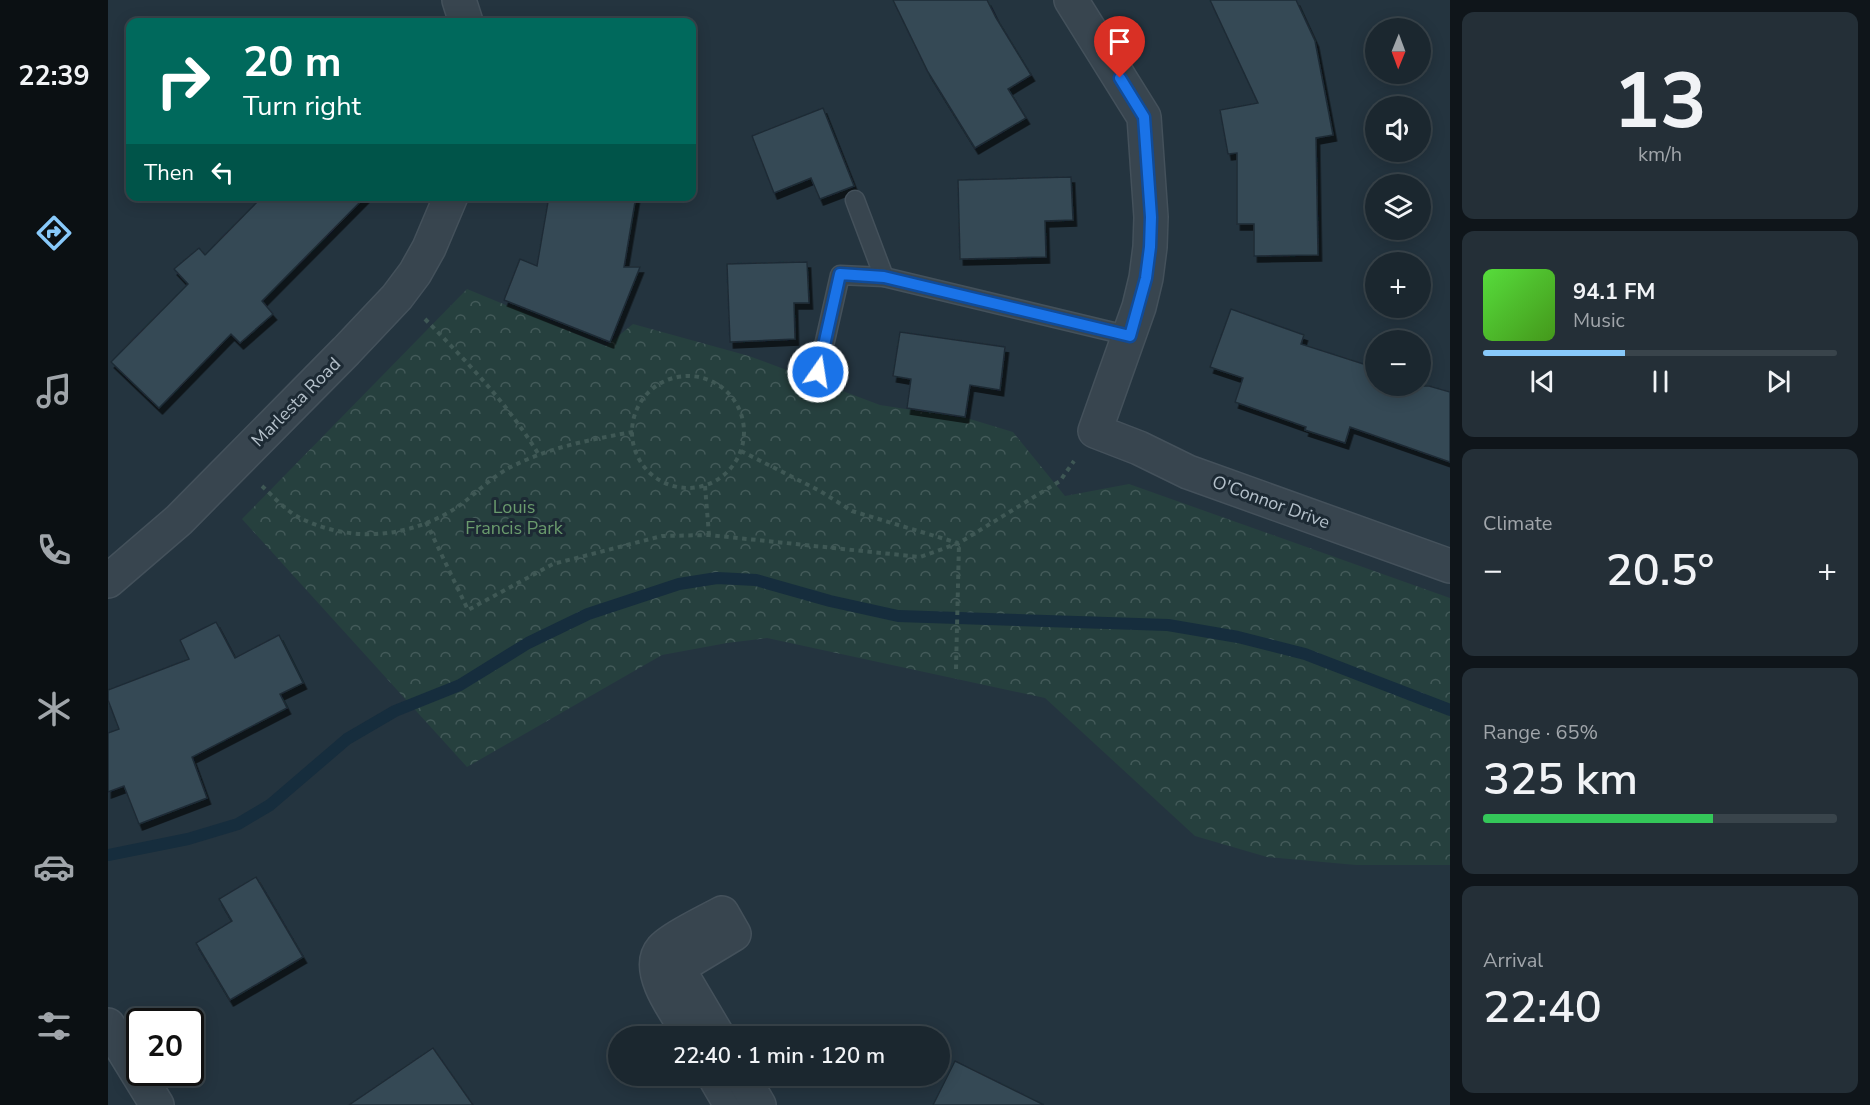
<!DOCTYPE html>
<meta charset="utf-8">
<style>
body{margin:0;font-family:"Nunito Sans",sans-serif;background:#242f37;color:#f1f3f6;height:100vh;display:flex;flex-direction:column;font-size:22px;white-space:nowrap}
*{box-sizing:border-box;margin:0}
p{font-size:20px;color:#a0a5aa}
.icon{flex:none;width:33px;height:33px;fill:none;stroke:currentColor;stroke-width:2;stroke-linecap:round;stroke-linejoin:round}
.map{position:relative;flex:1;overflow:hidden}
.drawer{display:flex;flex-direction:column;gap:12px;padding:12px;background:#0f151a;width:420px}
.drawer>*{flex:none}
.hud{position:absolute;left:18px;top:18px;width:570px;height:183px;border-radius:12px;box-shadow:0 3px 15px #0003,0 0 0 2px #39444b;background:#00695c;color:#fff;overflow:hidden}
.needle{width:39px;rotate:181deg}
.controls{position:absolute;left:1257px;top:18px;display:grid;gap:12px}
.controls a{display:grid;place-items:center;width:66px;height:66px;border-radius:50%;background:#1b272f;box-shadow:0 3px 15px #0003,0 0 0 2px #39444b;font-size:30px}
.speed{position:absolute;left:18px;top:1008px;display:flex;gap:12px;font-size:30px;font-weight:700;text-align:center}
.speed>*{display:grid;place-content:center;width:78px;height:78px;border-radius:50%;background:#1b272f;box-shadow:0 3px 15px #0003,0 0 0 2px #39444b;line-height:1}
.speed .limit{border:3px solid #111;border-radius:9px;background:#fff;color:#111}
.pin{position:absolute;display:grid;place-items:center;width:51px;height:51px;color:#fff;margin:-62px -26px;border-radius:50% 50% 50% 0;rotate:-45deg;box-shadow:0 0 6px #0007}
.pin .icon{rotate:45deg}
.me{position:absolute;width:66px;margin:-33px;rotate:13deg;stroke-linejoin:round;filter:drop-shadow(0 0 4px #0008)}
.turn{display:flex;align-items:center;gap:21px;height:126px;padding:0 18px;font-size:27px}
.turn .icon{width:78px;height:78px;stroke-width:2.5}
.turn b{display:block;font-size:42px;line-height:51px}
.then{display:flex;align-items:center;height:57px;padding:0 18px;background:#0003;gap:12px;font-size:22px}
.big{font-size:45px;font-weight:600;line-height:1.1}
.drawer .tile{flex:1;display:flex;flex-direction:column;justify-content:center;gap:9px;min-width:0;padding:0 21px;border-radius:12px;background:#242f37}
.drawer .dial{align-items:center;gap:0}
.dial b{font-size:78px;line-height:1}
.song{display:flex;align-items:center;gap:18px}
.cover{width:72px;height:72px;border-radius:9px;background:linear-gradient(135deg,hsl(110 70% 55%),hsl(100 70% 35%))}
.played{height:6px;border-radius:3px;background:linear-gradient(90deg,#88c9fa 40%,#39444b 40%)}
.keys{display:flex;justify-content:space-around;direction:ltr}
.heat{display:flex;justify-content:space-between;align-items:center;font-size:33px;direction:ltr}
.charge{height:9px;border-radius:4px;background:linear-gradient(90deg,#34c759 65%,#39444b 0)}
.trip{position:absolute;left:500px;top:1026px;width:342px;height:60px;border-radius:30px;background:#1b272f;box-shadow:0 3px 15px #0003,0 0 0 2px #39444b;font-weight:600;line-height:60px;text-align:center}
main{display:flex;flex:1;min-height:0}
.tabs{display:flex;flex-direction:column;width:108px;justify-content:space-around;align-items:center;background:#0b1013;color:#a0a5aa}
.tabs .icon{width:42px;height:42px}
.tabs .selected{color:#88c9fa}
.tabs b{font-size:27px;color:#f1f3f6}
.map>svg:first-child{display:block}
</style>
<main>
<nav class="tabs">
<b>22:39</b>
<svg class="icon selected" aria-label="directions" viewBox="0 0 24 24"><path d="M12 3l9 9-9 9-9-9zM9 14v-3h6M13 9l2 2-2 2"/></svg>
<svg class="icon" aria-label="music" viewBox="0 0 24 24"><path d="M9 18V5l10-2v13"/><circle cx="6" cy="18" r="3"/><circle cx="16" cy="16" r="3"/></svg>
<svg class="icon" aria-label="phone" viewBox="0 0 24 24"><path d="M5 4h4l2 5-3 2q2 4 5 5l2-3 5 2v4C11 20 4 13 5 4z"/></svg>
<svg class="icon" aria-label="climate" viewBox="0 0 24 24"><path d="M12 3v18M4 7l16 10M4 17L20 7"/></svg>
<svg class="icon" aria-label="car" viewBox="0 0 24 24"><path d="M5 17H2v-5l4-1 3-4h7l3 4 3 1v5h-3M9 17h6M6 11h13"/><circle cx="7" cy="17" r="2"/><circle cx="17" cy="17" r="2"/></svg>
<svg class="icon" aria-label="filters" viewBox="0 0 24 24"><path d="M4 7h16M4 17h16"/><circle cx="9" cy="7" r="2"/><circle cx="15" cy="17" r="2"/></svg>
</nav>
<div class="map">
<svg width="1342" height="1105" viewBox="0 0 1342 1105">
<defs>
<pattern id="forest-crowns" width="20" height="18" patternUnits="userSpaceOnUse" patternTransform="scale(1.5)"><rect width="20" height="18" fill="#26403e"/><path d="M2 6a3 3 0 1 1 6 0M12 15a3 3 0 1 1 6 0" fill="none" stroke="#435a59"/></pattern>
<filter id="shadow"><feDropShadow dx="3.5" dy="6" stdDeviation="0" flood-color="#0009"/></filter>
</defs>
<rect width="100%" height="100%" fill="#24343f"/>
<path fill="url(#forest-crowns)" d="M 359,289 L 498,346 L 525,324 L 641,356 L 772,405 L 862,419 L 905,432 L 957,496 L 1021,484 L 1342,598 L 1342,865 L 1248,865 L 1159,857 L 1087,836 L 937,698 L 659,638 L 619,643 L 554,655 L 359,767 L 134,519 Z"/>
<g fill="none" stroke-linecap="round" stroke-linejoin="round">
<path stroke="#162d3d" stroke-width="12" d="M 0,855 L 80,839 L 130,824 L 162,805 L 239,739 L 287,711 L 352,685 L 420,643 L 480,614 L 571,584 L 609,578 L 648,580 L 722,601 L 790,616 L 1060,625 L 1130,637 L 1197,654 L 1342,710"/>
</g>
<g fill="#364955" stroke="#1f2c36" stroke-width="1.5" filter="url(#shadow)">
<path d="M 785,0 L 879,0 L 888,18 L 923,75 L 900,89 L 918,118 L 867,148 L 820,72 Z"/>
<path d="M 1102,0 L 1188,0 L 1207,41 L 1225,135 L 1208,138 L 1210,255 L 1146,256 L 1146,224 L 1129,224 L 1129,153 L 1120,154 L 1112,110 L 1150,103 Z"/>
<path d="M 715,108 L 746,186 L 712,199 L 703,178 L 666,193 L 644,136 Z"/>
<path d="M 963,177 L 965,220 L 937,221 L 938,257 L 852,259 L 850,180 Z"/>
<path d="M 155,196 L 258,196 L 154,301 L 165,314 L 132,343 L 123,334 L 51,408 L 3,362 L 80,284 L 66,269 L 91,248 L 97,255 Z"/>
<path d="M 441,196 L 528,196 L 516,267 L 532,267 L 502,342 L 396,300 L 412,259 L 429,266 Z"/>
<path d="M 699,262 L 701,303 L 686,303 L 687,339 L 622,342 L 619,264 Z"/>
<path d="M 1123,309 L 1196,335 L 1193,344 L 1268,368 L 1268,386 L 1321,386 L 1342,392 L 1342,462 L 1242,427 L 1237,443 L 1197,430 L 1198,427 L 1127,402 L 1135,378 L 1102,367 Z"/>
<path d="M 792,332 L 897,347 L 892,390 L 862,385 L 857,417 L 799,408 L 803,379 L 785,376 Z"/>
<path d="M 108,622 L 127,658 L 171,635 L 195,683 L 172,694 L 179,708 L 84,757 L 99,798 L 31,824 L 16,786 L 0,792 L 0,733 L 11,729 L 0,700 L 0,690 L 81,659 L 72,640 Z"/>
<path d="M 148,877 L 195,957 L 122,1000 L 88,943 L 124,921 L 111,899 Z"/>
<path d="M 325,1048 L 365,1105 L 241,1105 Z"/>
<path d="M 847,1061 L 936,1105 L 825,1105 Z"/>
</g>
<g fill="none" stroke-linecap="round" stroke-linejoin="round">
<defs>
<g id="lane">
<path d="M 747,200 L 776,277"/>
<path d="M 710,372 L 732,275 L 776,277 L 1022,336"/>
</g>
<g id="street">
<path d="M 351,0 L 358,22"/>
<path d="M 963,0 L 1036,117 L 1043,217 L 1042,247 L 1038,278 L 1031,307 L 987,431 L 1031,448 L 1080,472 L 1342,566"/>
<path d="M 0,581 L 71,520 L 238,351 L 289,297 L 307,273 L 321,248 L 343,196"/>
<path d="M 0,1025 L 49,1105"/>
<path d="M 583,1036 C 571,1016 535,971 554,949 C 562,939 601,920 614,913 L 626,934 L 578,963 L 574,967 L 572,972 L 610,1036"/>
<path d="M 606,1076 L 623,1105"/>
<path d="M 634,1076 L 651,1105"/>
</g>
</defs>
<use href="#lane" stroke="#44515b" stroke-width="21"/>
<use href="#street" stroke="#44515b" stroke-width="36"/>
<g stroke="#3f5855" stroke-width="4" stroke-dasharray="4.5 4.5" stroke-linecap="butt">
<path d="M 317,319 C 359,362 400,404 431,455"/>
<circle cx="580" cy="432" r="56"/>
<path d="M 633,451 L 712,491 L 744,511 L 850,543"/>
<path d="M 154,486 C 165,496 178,511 192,518 C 239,541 290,539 336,515 C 362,502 380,477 407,465 C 443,447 485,439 525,432"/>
<path d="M 597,486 L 601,535"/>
<path d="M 318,522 L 360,610 L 445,564 L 554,536 L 601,535 L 812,557 L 851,543 L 952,481 L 966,461"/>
<path d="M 848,669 L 851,543"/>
</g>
<use href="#lane" stroke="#38454f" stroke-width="18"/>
<use href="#street" stroke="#38454f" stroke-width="33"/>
</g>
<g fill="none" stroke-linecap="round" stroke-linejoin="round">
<defs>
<path id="route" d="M 710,372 L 732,274 L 776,277 L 1022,336 L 1038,278 L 1042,247 L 1043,217 L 1036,117 L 1012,78"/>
</defs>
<use href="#route" stroke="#114b97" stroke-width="15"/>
<use href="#route" stroke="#1a73e8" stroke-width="10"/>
</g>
<g text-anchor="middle" stroke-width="6" stroke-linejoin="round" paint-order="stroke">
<g font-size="18" fill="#b4c0ca" stroke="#1d2a34">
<text transform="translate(188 402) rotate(-45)" y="6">Marlesta Road</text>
<text transform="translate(1163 502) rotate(20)" y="6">O'Connor Drive</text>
</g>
<g font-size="18" fill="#6a9b6d" stroke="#1d2a34">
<text x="406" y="513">Louis<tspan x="406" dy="21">Francis Park</tspan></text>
</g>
</g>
</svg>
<div class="controls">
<a><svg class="needle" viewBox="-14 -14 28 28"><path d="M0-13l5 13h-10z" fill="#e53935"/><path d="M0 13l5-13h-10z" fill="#a0a5aa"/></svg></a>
<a><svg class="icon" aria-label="sound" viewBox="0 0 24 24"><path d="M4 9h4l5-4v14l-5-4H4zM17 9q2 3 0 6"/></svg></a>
<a><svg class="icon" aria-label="layers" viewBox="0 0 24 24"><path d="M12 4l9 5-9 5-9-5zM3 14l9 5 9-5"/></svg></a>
<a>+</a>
<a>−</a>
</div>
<div class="speed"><div class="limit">20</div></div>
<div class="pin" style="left:1012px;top:78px;background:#d93025"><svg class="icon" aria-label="arrive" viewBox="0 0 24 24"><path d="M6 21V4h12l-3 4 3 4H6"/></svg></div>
<svg class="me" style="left:710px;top:372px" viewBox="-20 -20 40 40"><circle r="17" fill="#1a73e8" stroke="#fff" stroke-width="3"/><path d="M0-11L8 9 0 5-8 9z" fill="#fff"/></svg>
<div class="trip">22:40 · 1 min · 120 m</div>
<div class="hud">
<div class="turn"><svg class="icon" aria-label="right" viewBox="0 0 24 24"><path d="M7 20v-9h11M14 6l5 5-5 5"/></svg><div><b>20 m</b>Turn right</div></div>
<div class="then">Then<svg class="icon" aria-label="left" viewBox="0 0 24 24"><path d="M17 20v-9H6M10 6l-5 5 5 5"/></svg></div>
</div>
</div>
<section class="drawer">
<div class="tile dial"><b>13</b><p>km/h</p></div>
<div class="tile">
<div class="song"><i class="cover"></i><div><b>94.1 FM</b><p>Music</p></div></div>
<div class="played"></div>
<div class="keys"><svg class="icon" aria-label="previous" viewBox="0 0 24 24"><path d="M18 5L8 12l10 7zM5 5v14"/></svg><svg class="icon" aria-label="pause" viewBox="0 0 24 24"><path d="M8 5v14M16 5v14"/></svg><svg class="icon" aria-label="next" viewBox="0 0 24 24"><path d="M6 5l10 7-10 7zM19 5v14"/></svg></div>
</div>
<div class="tile"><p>Climate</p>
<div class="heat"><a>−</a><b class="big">20.5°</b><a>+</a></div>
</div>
<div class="tile"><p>Range · 65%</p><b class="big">325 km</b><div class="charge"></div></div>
<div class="tile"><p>Arrival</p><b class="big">22:40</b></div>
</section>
</main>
